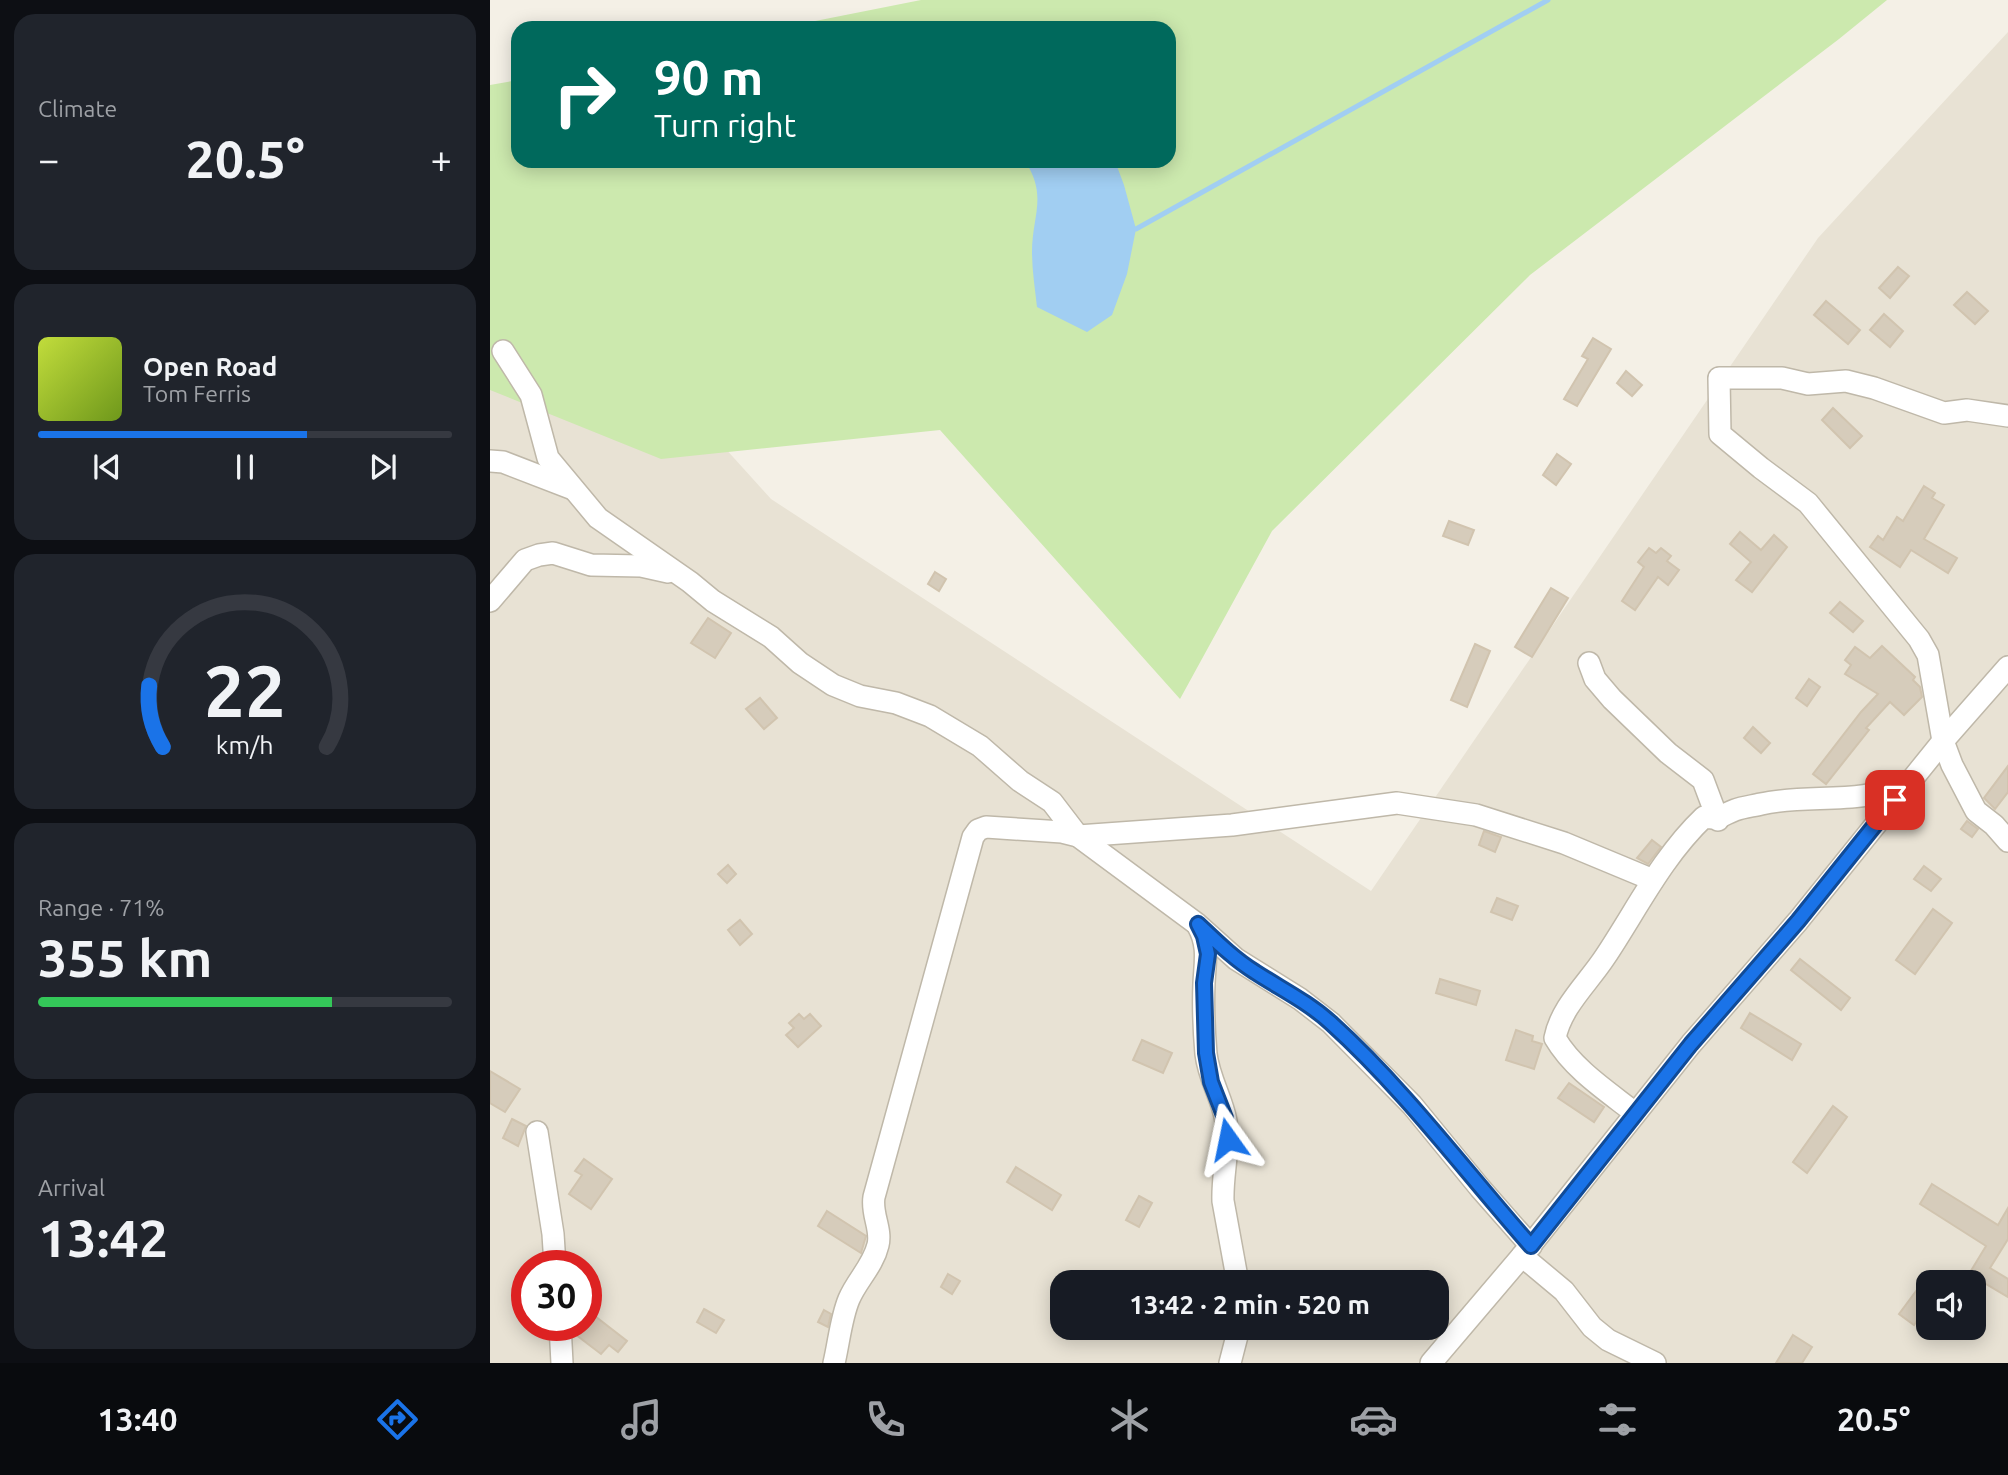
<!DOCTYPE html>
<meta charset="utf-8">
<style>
body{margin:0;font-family:Ubuntu,sans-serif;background:#20242c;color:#f1f3f6;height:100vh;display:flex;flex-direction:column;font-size:26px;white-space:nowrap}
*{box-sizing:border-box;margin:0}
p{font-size:23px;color:#9ea1a6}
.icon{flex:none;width:38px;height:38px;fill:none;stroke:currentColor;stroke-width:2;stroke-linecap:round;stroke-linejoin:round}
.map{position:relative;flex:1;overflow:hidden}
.drawer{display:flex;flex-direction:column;gap:14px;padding:14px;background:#0d0f14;width:490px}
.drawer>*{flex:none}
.guide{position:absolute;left:21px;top:21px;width:665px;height:147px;border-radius:21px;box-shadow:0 4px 18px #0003;background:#00695c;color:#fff;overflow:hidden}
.fabs{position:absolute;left:1426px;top:1270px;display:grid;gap:14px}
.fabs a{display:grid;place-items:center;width:70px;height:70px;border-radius:14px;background:#171b24;box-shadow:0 4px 18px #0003;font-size:35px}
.speed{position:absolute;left:21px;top:1250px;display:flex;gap:14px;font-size:35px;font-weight:700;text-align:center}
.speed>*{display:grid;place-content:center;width:91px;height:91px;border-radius:50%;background:#171b24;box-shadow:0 4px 18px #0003;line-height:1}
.speed .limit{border:10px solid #d22;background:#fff;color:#111}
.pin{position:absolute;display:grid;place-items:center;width:60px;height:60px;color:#fff;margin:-30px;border-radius:14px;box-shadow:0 4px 10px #0006}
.me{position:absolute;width:77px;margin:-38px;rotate:348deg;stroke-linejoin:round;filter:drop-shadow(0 0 5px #0008)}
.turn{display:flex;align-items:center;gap:24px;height:147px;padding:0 28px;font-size:32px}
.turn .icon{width:91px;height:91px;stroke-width:2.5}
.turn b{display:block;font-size:49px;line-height:60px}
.big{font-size:52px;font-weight:700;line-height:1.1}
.drawer .widget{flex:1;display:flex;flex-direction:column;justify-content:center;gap:10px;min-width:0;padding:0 24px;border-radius:21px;background:#20242c}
.drawer .dial{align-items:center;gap:0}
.dial svg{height:182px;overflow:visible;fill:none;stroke:#363941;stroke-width:7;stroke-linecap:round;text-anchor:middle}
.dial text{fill:#f1f3f6;stroke:none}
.song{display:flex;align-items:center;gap:21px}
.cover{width:84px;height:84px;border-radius:10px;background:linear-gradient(135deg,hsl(70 70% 55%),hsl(80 70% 35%))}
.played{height:7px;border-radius:4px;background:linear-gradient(90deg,#1a73e8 65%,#363941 65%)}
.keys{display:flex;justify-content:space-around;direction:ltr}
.heat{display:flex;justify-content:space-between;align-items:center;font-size:38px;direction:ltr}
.charge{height:10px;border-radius:5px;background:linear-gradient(90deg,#34c759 71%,#363941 0)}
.trip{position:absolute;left:560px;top:1270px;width:399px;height:70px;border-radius:21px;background:#171b24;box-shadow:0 4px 18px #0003;font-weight:700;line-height:70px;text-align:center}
.tabs{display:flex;height:112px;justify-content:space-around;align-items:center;background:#090b0e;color:#9ea1a6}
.tabs .icon{width:49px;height:49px}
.tabs .selected{color:#1a73e8}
.tabs b{font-size:32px;color:#f1f3f6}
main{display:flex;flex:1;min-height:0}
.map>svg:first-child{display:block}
</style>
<main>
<section class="drawer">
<div class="widget"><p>Climate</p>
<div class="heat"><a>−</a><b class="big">20.5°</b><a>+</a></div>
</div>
<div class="widget">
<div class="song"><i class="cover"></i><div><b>Open Road</b><p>Tom Ferris</p></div></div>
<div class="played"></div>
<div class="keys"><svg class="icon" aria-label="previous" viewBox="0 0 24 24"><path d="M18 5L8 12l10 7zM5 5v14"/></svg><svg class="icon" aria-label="pause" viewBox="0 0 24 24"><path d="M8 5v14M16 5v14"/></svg><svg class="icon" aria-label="next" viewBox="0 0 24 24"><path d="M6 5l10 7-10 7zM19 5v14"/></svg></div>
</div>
<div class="widget dial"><svg viewBox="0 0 100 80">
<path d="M14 69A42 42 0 1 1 86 69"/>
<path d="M14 69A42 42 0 0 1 8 42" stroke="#1a73e8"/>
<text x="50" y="56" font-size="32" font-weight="700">22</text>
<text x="50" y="72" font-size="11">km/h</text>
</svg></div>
<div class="widget"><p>Range · 71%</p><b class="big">355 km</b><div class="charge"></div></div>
<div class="widget"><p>Arrival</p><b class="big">13:42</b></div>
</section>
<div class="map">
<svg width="1518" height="1363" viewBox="0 0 1518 1363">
<rect width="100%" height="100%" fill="#f4f0e6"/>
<path fill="#e8e2d4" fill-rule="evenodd" d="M 1518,32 L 1518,1363 L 0,1363 L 0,188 L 281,499 L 881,891 L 1328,238 ZM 37,1265 L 96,1265 L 96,1325 L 37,1325 ZM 572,1283 L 947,1283 L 947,1328 L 572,1328 ZM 1438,1283 L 1484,1283 L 1484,1328 L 1438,1328 Z"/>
<path fill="#cce9ae" d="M 431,0 L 1397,0 L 1349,39 L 1040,275 L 782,531 L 690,699 L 450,430 L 171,459 L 0,390 L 0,85 L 28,80 L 28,161 L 679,161 L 679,28 L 290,28 Z"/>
<path fill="#a1cef2" d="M 535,161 L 625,161 L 634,185 L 646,229 L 637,274 L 622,315 L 597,332 L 547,307 C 545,289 542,270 542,252 C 542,216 558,196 535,161 Z"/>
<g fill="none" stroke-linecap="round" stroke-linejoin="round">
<path stroke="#a1cef2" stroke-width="5" d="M 646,229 L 1058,0"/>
</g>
<g fill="#d6ccbb" stroke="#d1c4af" stroke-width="2">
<path d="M 1408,267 L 1419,276 L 1400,298 L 1389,288 Z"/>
<path d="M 1477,292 L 1498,311 L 1485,324 L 1464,305 Z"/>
<path d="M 1336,301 L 1370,330 L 1358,344 L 1324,315 Z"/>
<path d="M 1394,314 L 1413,331 L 1400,347 L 1380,330 Z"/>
<path d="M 1103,338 L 1121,349 L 1087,406 L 1074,399 L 1098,359 L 1092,356 Z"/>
<path d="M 1136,371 L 1152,385 L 1142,396 L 1127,383 Z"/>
<path d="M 1343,408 L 1372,436 L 1360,448 L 1332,420 Z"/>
<path d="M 1067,454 L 1081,464 L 1066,485 L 1053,475 Z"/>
<path d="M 1434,486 L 1445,493 L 1442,498 L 1454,505 L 1434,539 L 1467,558 L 1458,573 L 1421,550 L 1410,567 L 1380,547 L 1388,536 L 1393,540 L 1407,517 L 1413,521 Z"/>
<path d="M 959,521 L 984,530 L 978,545 L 953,536 Z"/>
<path d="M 1250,532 L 1271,550 L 1284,535 L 1297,547 L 1262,592 L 1246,580 L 1261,562 L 1240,544 Z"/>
<path d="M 1159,548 L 1166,553 L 1171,548 L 1181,556 L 1177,561 L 1189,570 L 1178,585 L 1168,577 L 1145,610 L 1132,601 L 1154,567 L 1148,562 Z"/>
<path d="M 445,572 L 456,579 L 449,591 L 438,584 Z"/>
<path d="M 1061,588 L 1078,598 L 1042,657 L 1025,647 Z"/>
<path d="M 1350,602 L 1373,621 L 1363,632 L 1340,613 Z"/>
<path d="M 218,618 L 241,633 L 225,658 L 201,643 Z"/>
<path d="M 985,644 L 1000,651 L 977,707 L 961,700 Z"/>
<path d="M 1392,646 L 1425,677 L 1423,680 L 1430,687 L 1432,697 L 1414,715 L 1400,702 L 1376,728 L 1379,730 L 1336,784 L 1323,774 L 1371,712 L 1388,694 L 1355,674 L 1361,665 L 1355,660 L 1365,647 L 1380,658 Z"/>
<path d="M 1319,679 L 1330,687 L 1317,706 L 1306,698 Z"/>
<path d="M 270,698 L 287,718 L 274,729 L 256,709 Z"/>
<path d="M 1263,727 L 1280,743 L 1271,753 L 1254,738 Z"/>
<path d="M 1518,766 L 1518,792 L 1505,809 L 1494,798 Z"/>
<path d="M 1477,821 L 1488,829 L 1482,837 L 1471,829 Z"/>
<path d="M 994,831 L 1011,837 L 1005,852 L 989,845 Z"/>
<path d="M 1162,840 L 1171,847 L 1158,864 L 1147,858 Z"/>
<path d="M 238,865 L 246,874 L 237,883 L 228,874 Z"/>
<path d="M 1434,866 L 1451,879 L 1441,891 L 1424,879 Z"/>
<path d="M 1007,898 L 1028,906 L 1022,920 L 1001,912 Z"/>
<path d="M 1443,909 L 1462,923 L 1425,974 L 1406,960 Z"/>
<path d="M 250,920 L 262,934 L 250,945 L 238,930 Z"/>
<path d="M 1310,959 L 1360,998 L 1351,1010 L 1301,970 Z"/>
<path d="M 950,979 L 990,991 L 986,1005 L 946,993 Z"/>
<path d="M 1260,1013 L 1311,1044 L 1302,1060 L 1251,1028 Z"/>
<path d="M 309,1014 L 314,1019 L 320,1014 L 331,1026 L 308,1047 L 296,1035 L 304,1028 L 299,1023 Z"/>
<path d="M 1026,1030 L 1043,1036 L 1042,1041 L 1052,1044 L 1044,1069 L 1016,1060 Z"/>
<path d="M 652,1040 L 682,1053 L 673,1073 L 643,1060 Z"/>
<path d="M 0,1071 L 30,1089 L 15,1112 L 0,1103 Z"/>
<path d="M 1079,1083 L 1114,1107 L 1104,1122 L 1068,1098 Z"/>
<path d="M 1343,1106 L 1357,1117 L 1317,1173 L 1303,1162 Z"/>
<path d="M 22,1119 L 36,1126 L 28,1146 L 13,1138 Z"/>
<path d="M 94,1159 L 122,1179 L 101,1209 L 79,1194 L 92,1175 L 85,1171 Z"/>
<path d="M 526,1167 L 571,1195 L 562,1210 L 517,1182 Z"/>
<path d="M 1442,1184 L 1508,1225 L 1518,1208 L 1518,1239 L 1500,1268 L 1518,1279 L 1518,1297 L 1479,1274 L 1496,1246 L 1430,1204 Z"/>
<path d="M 649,1196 L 662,1203 L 649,1227 L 636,1220 Z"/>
<path d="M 337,1211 L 376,1236 L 371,1253 L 328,1226 Z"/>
<path d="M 458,1274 L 470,1281 L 462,1294 L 451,1287 Z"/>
<path d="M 1438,1275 L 1438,1305 L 1424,1325 L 1409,1314 Z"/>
<path d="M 214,1309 L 234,1320 L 226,1333 L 207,1322 Z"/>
<path d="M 334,1310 L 341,1314 L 338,1327 L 328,1322 Z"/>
<path d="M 101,1313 L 137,1341 L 128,1352 L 119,1345 L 111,1354 L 85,1334 L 92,1325 L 96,1325 L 96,1319 Z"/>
<path d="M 1303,1335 L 1322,1347 L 1312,1363 L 1286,1363 Z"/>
</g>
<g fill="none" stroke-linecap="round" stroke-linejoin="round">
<defs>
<g id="minor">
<path d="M 13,351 L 41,395 L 58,458 L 108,518 L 200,582 L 223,601 L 281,637 L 310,663 L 343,685 L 370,696 L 406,703 L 440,716 L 490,746 L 530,781 L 562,802 L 588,836"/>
<path d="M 1518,416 L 1477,410 L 1454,413 L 1384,388 L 1356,381 L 1318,384 L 1292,378 L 1229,378 L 1230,434 L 1271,468 L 1318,503 L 1429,639 L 1438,655 L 1453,741 L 1462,765 L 1486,811 L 1504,825 L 1518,841"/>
<path d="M 0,461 L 13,462 L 83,489"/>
<path d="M 0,601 L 35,560 L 49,555 L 63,553 L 101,565 L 151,566 L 178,572"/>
<path d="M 1099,663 L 1105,679 L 1122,699 L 1178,753 L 1213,780 L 1228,820"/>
<path d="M 588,836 L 742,825 L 907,803 L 986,815 L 1074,843 L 1163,880"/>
<path d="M 708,926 C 719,946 715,962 714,983 C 713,1006 714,1031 716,1054 C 719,1079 732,1098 736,1121 C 740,1148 732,1174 733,1201 L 748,1283"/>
<path d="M 1145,1113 C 1117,1091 1083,1069 1065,1038 C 1071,1007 1098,983 1115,957 C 1147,909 1172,857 1214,817 C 1229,820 1232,815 1245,810 C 1253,807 1263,806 1271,804 C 1319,793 1371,806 1416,783"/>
<path d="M 47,1132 L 63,1234 L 65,1265"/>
<path d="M 1032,1256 L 1074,1291 L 1102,1327 L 1118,1340 L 1165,1363"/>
<path d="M 70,1325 L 72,1363"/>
<path d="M 344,1363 C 349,1342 351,1318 359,1299 C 367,1280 383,1266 388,1245 C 392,1229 381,1214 384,1197 L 483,837 L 488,830 L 496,827 L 572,832 L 588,836 L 707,924 L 746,959 L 810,999 L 841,1023 L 922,1105 L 990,1188 L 1041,1246"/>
<path d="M 740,1363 L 749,1328"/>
<path d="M 941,1363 L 1032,1256 L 1201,1044 L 1308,921 L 1453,741 L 1518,667"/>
</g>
</defs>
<use href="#minor" stroke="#bfb8a9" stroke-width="24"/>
<use href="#minor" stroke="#fff" stroke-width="21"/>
</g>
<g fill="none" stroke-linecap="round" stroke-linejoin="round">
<defs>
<path id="route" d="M 738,1139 L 735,1118 L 721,1082 L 716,1053 L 714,983 L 718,954 L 714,936 L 708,924 C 726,941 744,959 765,972 C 791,989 818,1002 841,1023 C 915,1090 975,1171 1041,1246 L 1201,1044 L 1308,921 L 1405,800"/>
</defs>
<use href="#route" stroke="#114b97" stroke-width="18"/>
<use href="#route" stroke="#1a73e8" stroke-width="12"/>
</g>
</svg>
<div class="fabs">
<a><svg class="icon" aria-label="sound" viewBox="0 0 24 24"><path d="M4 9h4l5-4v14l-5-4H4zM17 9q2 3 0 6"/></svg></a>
</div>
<div class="speed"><div class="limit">30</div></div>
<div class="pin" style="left:1405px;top:800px;background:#d93025"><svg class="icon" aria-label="arrive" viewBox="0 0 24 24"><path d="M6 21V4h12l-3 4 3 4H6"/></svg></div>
<svg class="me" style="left:738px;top:1139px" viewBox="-20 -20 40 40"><path d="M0-17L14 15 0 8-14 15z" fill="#1a73e8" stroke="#fff" stroke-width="4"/></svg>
<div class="trip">13:42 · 2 min · 520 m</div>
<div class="guide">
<div class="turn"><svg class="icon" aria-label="right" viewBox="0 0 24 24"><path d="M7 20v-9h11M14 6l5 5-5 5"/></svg><div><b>90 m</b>Turn right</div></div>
</div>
</div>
</main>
<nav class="tabs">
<b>13:40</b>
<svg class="icon selected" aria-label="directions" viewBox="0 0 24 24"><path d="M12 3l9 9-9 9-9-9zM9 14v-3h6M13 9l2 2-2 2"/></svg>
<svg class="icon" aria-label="music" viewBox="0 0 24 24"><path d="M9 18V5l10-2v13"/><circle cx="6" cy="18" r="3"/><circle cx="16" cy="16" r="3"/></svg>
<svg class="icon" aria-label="phone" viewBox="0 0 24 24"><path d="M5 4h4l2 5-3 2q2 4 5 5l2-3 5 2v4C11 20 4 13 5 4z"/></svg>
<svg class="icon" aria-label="climate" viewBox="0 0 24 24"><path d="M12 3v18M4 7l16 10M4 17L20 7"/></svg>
<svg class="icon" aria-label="car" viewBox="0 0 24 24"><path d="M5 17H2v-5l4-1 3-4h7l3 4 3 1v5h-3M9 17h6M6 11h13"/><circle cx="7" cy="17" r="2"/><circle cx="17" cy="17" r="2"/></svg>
<svg class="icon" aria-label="filters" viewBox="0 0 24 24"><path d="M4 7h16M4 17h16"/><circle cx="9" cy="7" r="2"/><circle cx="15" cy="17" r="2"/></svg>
<b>20.5°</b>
</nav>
